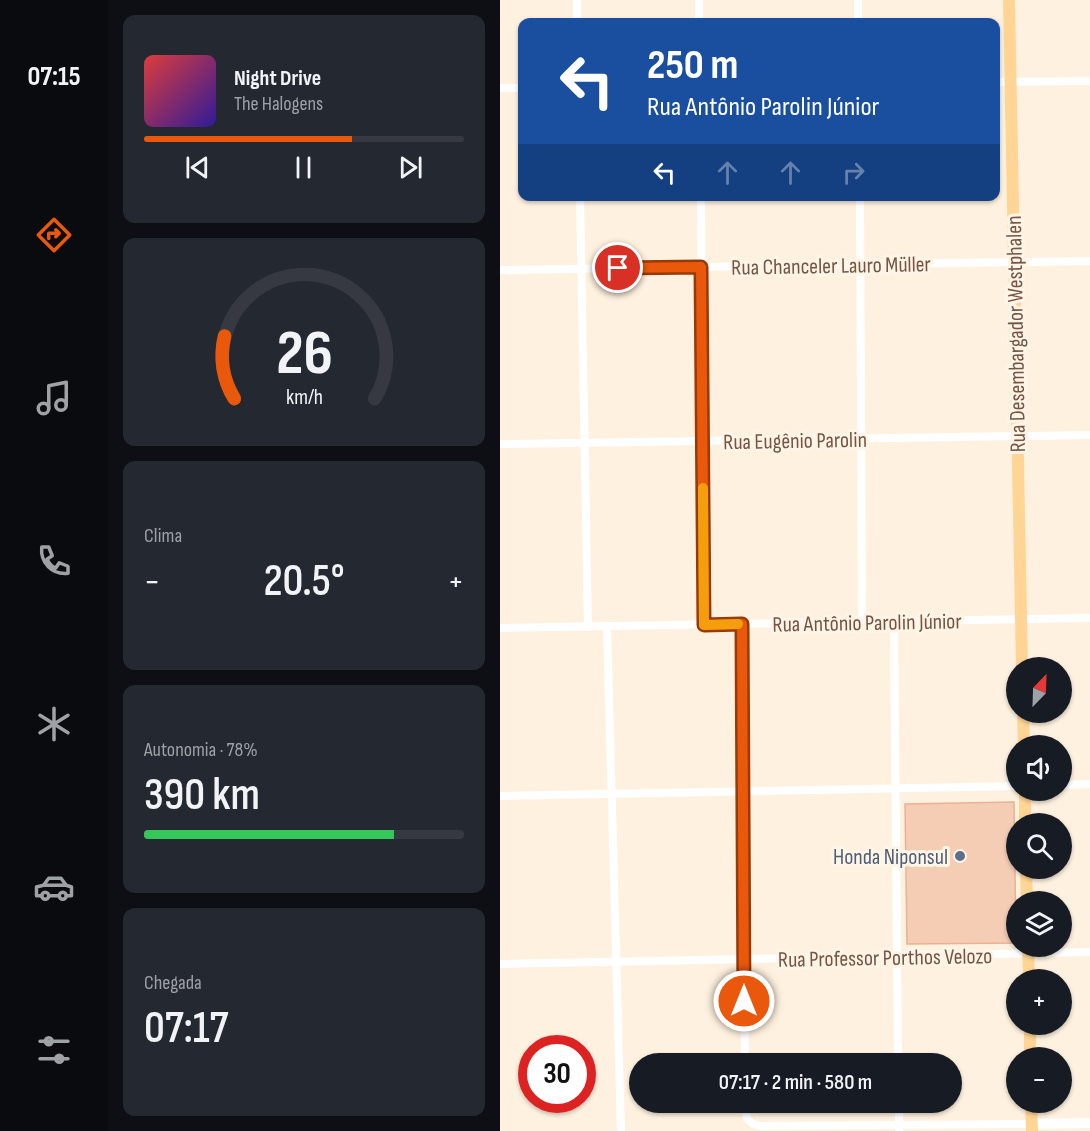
<!DOCTYPE html>
<html lang="pt">
<meta charset="utf-8">
<style>
body{margin:0;font-family:"Sofia Sans Condensed",sans-serif;background:#242831;color:#f1f3f6;height:100vh;display:flex;flex-direction:column;font-size:22px;white-space:nowrap}
*{box-sizing:border-box;margin:0}
p{font-size:20px;color:#9ea1a6}
.icon{flex:none;width:33px;height:33px;fill:none;stroke:currentColor;stroke-width:2;stroke-linecap:round;stroke-linejoin:round}
.map{position:relative;flex:1;overflow:hidden}
.sheet{display:flex;flex-direction:column;gap:15px;padding:15px;background:#0d0f14;width:392px}
.sheet>*{flex:none}
.top-card{position:absolute;left:18px;top:18px;width:482px;height:183px;border-radius:12px;box-shadow:0 2px 4px #0004;background:#1a4fa0;color:#fff;overflow:hidden}
.needle{width:39px;rotate:23deg}
.buttons{position:absolute;left:506px;top:657px;display:grid;gap:12px}
.buttons a{display:grid;place-items:center;width:66px;height:66px;border-radius:50%;background:#171b24;box-shadow:0 2px 4px #0004;font-size:30px}
.speed{position:absolute;left:18px;top:1035px;display:flex;gap:12px;font-size:30px;font-weight:700;text-align:center}
.speed>*{display:grid;place-content:center;width:78px;height:78px;border-radius:50%;background:#171b24;box-shadow:0 2px 4px #0004;line-height:1}
.speed .limit{border:9px solid #d22;background:#fff;color:#111}
.pin{position:absolute;display:grid;place-items:center;width:51px;height:51px;color:#fff;margin:-26px;border:3px solid #fff;border-radius:50%;box-shadow:0 2px 6px #0007}
.me{position:absolute;width:66px;margin:-33px;rotate:0deg;stroke-linejoin:round;filter:drop-shadow(0 0 4px #0008)}
.turn{display:flex;align-items:center;gap:21px;height:126px;padding:0 30px;font-size:27px}
.turn .icon{width:78px;height:78px;stroke-width:2.5}
.turn b{display:block;font-size:42px;line-height:51px}
.lanes{display:flex;align-items:center;height:57px;padding:0 30px;background:#0003;justify-content:center;gap:30px;direction:ltr}
.lanes .off{opacity:.35}
.big{font-size:45px;font-weight:600;line-height:1.1}
.sheet .widget{flex:1;display:flex;flex-direction:column;justify-content:center;gap:9px;min-width:0;padding:0 21px;border-radius:12px;background:#242831}
.sheet .dial{align-items:center;gap:0}
.dial svg{height:156px;overflow:visible;fill:none;stroke:#363941;stroke-width:7;stroke-linecap:round;text-anchor:middle}
.dial text{fill:#f1f3f6;stroke:none}
.song{display:flex;align-items:center;gap:18px}
.cover{width:72px;height:72px;border-radius:9px;background:linear-gradient(135deg,hsl(0 70% 55%),hsl(250 70% 35%))}
.played{height:6px;border-radius:3px;background:linear-gradient(90deg,#ea580c 65%,#363941 65%)}
.keys{display:flex;justify-content:space-around;direction:ltr}
.heat{display:flex;justify-content:space-between;align-items:center;font-size:33px;direction:ltr}
.charge{height:9px;border-radius:4px;background:linear-gradient(90deg,#34c759 78%,#363941 0)}
.trip{position:absolute;left:129px;top:1053px;width:333px;height:60px;border-radius:30px;background:#171b24;box-shadow:0 2px 4px #0004;font-weight:600;line-height:60px;text-align:center}
main{display:flex;flex:1;min-height:0}
.tab-bar{display:flex;flex-direction:column;width:108px;justify-content:space-around;align-items:center;background:#090b0e;color:#9ea1a6}
.tab-bar .icon{width:42px;height:42px}
.tab-bar .current{color:#ea580c}
.tab-bar b{font-size:27px;color:#f1f3f6}
.map>svg:first-child{display:block}
</style>
<main>
<nav class="tab-bar">
<b>07:15</b>
<svg class="icon current" aria-label="directions" viewBox="0 0 24 24"><path d="M12 3l9 9-9 9-9-9zM9 14v-3h6M13 9l2 2-2 2"/></svg>
<svg class="icon" aria-label="music" viewBox="0 0 24 24"><path d="M9 18V5l10-2v13"/><circle cx="6" cy="18" r="3"/><circle cx="16" cy="16" r="3"/></svg>
<svg class="icon" aria-label="phone" viewBox="0 0 24 24"><path d="M5 4h4l2 5-3 2q2 4 5 5l2-3 5 2v4C11 20 4 13 5 4z"/></svg>
<svg class="icon" aria-label="climate" viewBox="0 0 24 24"><path d="M12 3v18M4 7l16 10M4 17L20 7"/></svg>
<svg class="icon" aria-label="car" viewBox="0 0 24 24"><path d="M5 17H2v-5l4-1 3-4h7l3 4 3 1v5h-3M9 17h6M6 11h13"/><circle cx="7" cy="17" r="2"/><circle cx="17" cy="17" r="2"/></svg>
<svg class="icon" aria-label="filters" viewBox="0 0 24 24"><path d="M4 7h16M4 17h16"/><circle cx="9" cy="7" r="2"/><circle cx="15" cy="17" r="2"/></svg>
</nav>
<section class="sheet">
<div class="widget">
<div class="song"><i class="cover"></i><div><b>Night Drive</b><p>The Halogens</p></div></div>
<div class="played"></div>
<div class="keys"><svg class="icon" aria-label="previous" viewBox="0 0 24 24"><path d="M18 5L8 12l10 7zM5 5v14"/></svg><svg class="icon" aria-label="pause" viewBox="0 0 24 24"><path d="M8 5v14M16 5v14"/></svg><svg class="icon" aria-label="next" viewBox="0 0 24 24"><path d="M6 5l10 7-10 7zM19 5v14"/></svg></div>
</div>
<div class="widget dial"><svg viewBox="0 0 100 80">
<path d="M14 69A42 42 0 1 1 86 69"/>
<path d="M14 69A42 42 0 0 1 9 37" stroke="#ea580c"/>
<text x="50" y="56" font-size="32" font-weight="700">26</text>
<text x="50" y="72" font-size="11">km/h</text>
</svg></div>
<div class="widget"><p>Clima</p>
<div class="heat"><a>−</a><b class="big">20.5°</b><a>+</a></div>
</div>
<div class="widget"><p>Autonomia · 78%</p><b class="big">390 km</b><div class="charge"></div></div>
<div class="widget"><p>Chegada</p><b class="big">07:17</b></div>
</section>
<div class="map">
<svg width="591" height="1131" viewBox="0 0 591 1131">
<rect width="100%" height="100%" fill="#fef1df"/>
<path fill="#f5cdb5" stroke="#e9b294" stroke-width="1.5" d="M 514,802 L 516,943 L 407,944 L 405,804 Z"/>
<g fill="none" stroke-linecap="round" stroke-linejoin="round">
<g stroke="#fff" stroke-width="8">
<path d="M 77,0 L 77,22"/>
<path d="M 199,0 L 199,22"/>
<path d="M 358,0 L 358,22"/>
<path d="M 495,82 L 591,81"/>
<path d="M 0,88 L 22,88"/>
<path d="M 80,196 L 88,627"/>
<path d="M 201,196 L 204,625"/>
<path d="M 360,196 L 362,622"/>
<path d="M 0,270 L 591,261"/>
<path d="M 0,444 L 591,435"/>
<path d="M 394,622 L 398,1064"/>
<path d="M 242,624 L 245,1064"/>
<path d="M 107,627 L 121,1131"/>
<path d="M 0,628 L 591,618"/>
<path d="M 561,785 L 591,784"/>
<path d="M 0,796 L 516,786"/>
<path d="M 0,964 L 591,952"/>
<path d="M 245,1102 L 247,1119 L 253,1124 L 260,1126 L 532,1124"/>
<path d="M 399,1102 L 399,1131"/>
</g>
<path stroke="#fff" stroke-width="10" d="M 532,1124 L 591,1123"/>
<g stroke="#ffd595" stroke-width="12">
<path d="M 509,0 L 522,668"/>
<path d="M 523,712 L 524,746"/>
<path d="M 525,790 L 525,824"/>
<path d="M 526,868 L 527,902"/>
<path d="M 528,946 L 529,980"/>
<path d="M 530,1024 L 530,1058"/>
<path d="M 531,1102 L 532,1131"/>
</g>
</g>
<g fill="none" stroke-linecap="round" stroke-linejoin="round">
<defs>
<path id="route" d="M 118,268 L 201,267 L 204,625 L 242,624 L 244,1001"/>
</defs>
<use href="#route" stroke="#983908" stroke-width="15"/>
<use href="#route" stroke="#ea580c" stroke-width="10"/>
<path stroke="#f59e0b" stroke-width="10" d="M 203,488 L 204,625 L 238,624"/>
</g>
<circle fill="#5c6f8a" stroke="#fff5e7" stroke-width="2" cx="460" cy="856" r="6"/>
<g text-anchor="middle" stroke-width="6" stroke-linejoin="round" paint-order="stroke">
<g font-size="22" fill="#765545" stroke="#fff5e7">
<text transform="translate(331 265) rotate(-1)" y="8">Rua Chanceler Lauro Müller</text>
<text transform="translate(515 334) rotate(-91)" y="8">Rua Desembargador Westphalen</text>
<text transform="translate(295 440) rotate(-1)" y="8">Rua Eugênio Parolin</text>
<text transform="translate(367 622) rotate(-1)" y="8">Rua Antônio Parolin Júnior</text>
<text transform="translate(385 957) rotate(-1)" y="8">Rua Professor Porthos Velozo</text>
</g>
<g font-size="22" fill="#4e5e75" stroke="#fff5e7" text-anchor="end">
<text x="448" y="864">Honda Niponsul</text>
</g>
</g>
</svg>
<div class="buttons">
<a><svg class="needle" viewBox="-14 -14 28 28"><path d="M0-13l5 13h-10z" fill="#e53935"/><path d="M0 13l5-13h-10z" fill="#9ea1a6"/></svg></a>
<a><svg class="icon" aria-label="sound" viewBox="0 0 24 24"><path d="M4 9h4l5-4v14l-5-4H4zM17 9q2 3 0 6"/></svg></a>
<a><svg class="icon" aria-label="search" viewBox="0 0 24 24"><circle cx="10" cy="10" r="6"/><path d="M15 15l6 6"/></svg></a>
<a><svg class="icon" aria-label="layers" viewBox="0 0 24 24"><path d="M12 4l9 5-9 5-9-5zM3 14l9 5 9-5"/></svg></a>
<a>+</a>
<a>−</a>
</div>
<div class="speed"><div class="limit">30</div></div>
<div class="pin" style="left:118px;top:268px;background:#d93025"><svg class="icon" aria-label="arrive" viewBox="0 0 24 24"><path d="M6 21V4h12l-3 4 3 4H6"/></svg></div>
<svg class="me" style="left:244px;top:1001px" viewBox="-20 -20 40 40"><circle r="17" fill="#ea580c" stroke="#fff" stroke-width="3"/><path d="M0-11L8 9 0 5-8 9z" fill="#fff"/></svg>
<div class="trip">07:17 · 2 min · 580 m</div>
<div class="top-card">
<div class="turn"><svg class="icon" aria-label="left" viewBox="0 0 24 24"><path d="M17 20v-9H6M10 6l-5 5 5 5"/></svg><div><b>250 m</b>Rua Antônio Parolin Júnior</div></div>
<div class="lanes"><svg class="icon" aria-label="left" viewBox="0 0 24 24"><path d="M17 20v-9H6M10 6l-5 5 5 5"/></svg><svg class="icon off" aria-label="ahead" viewBox="0 0 24 24"><path d="M12 20V5M6 11l6-6 6 6"/></svg><svg class="icon off" aria-label="ahead" viewBox="0 0 24 24"><path d="M12 20V5M6 11l6-6 6 6"/></svg><svg class="icon off" aria-label="right" viewBox="0 0 24 24"><path d="M7 20v-9h11M14 6l5 5-5 5"/></svg></div>
</div>
</div>
</main>
